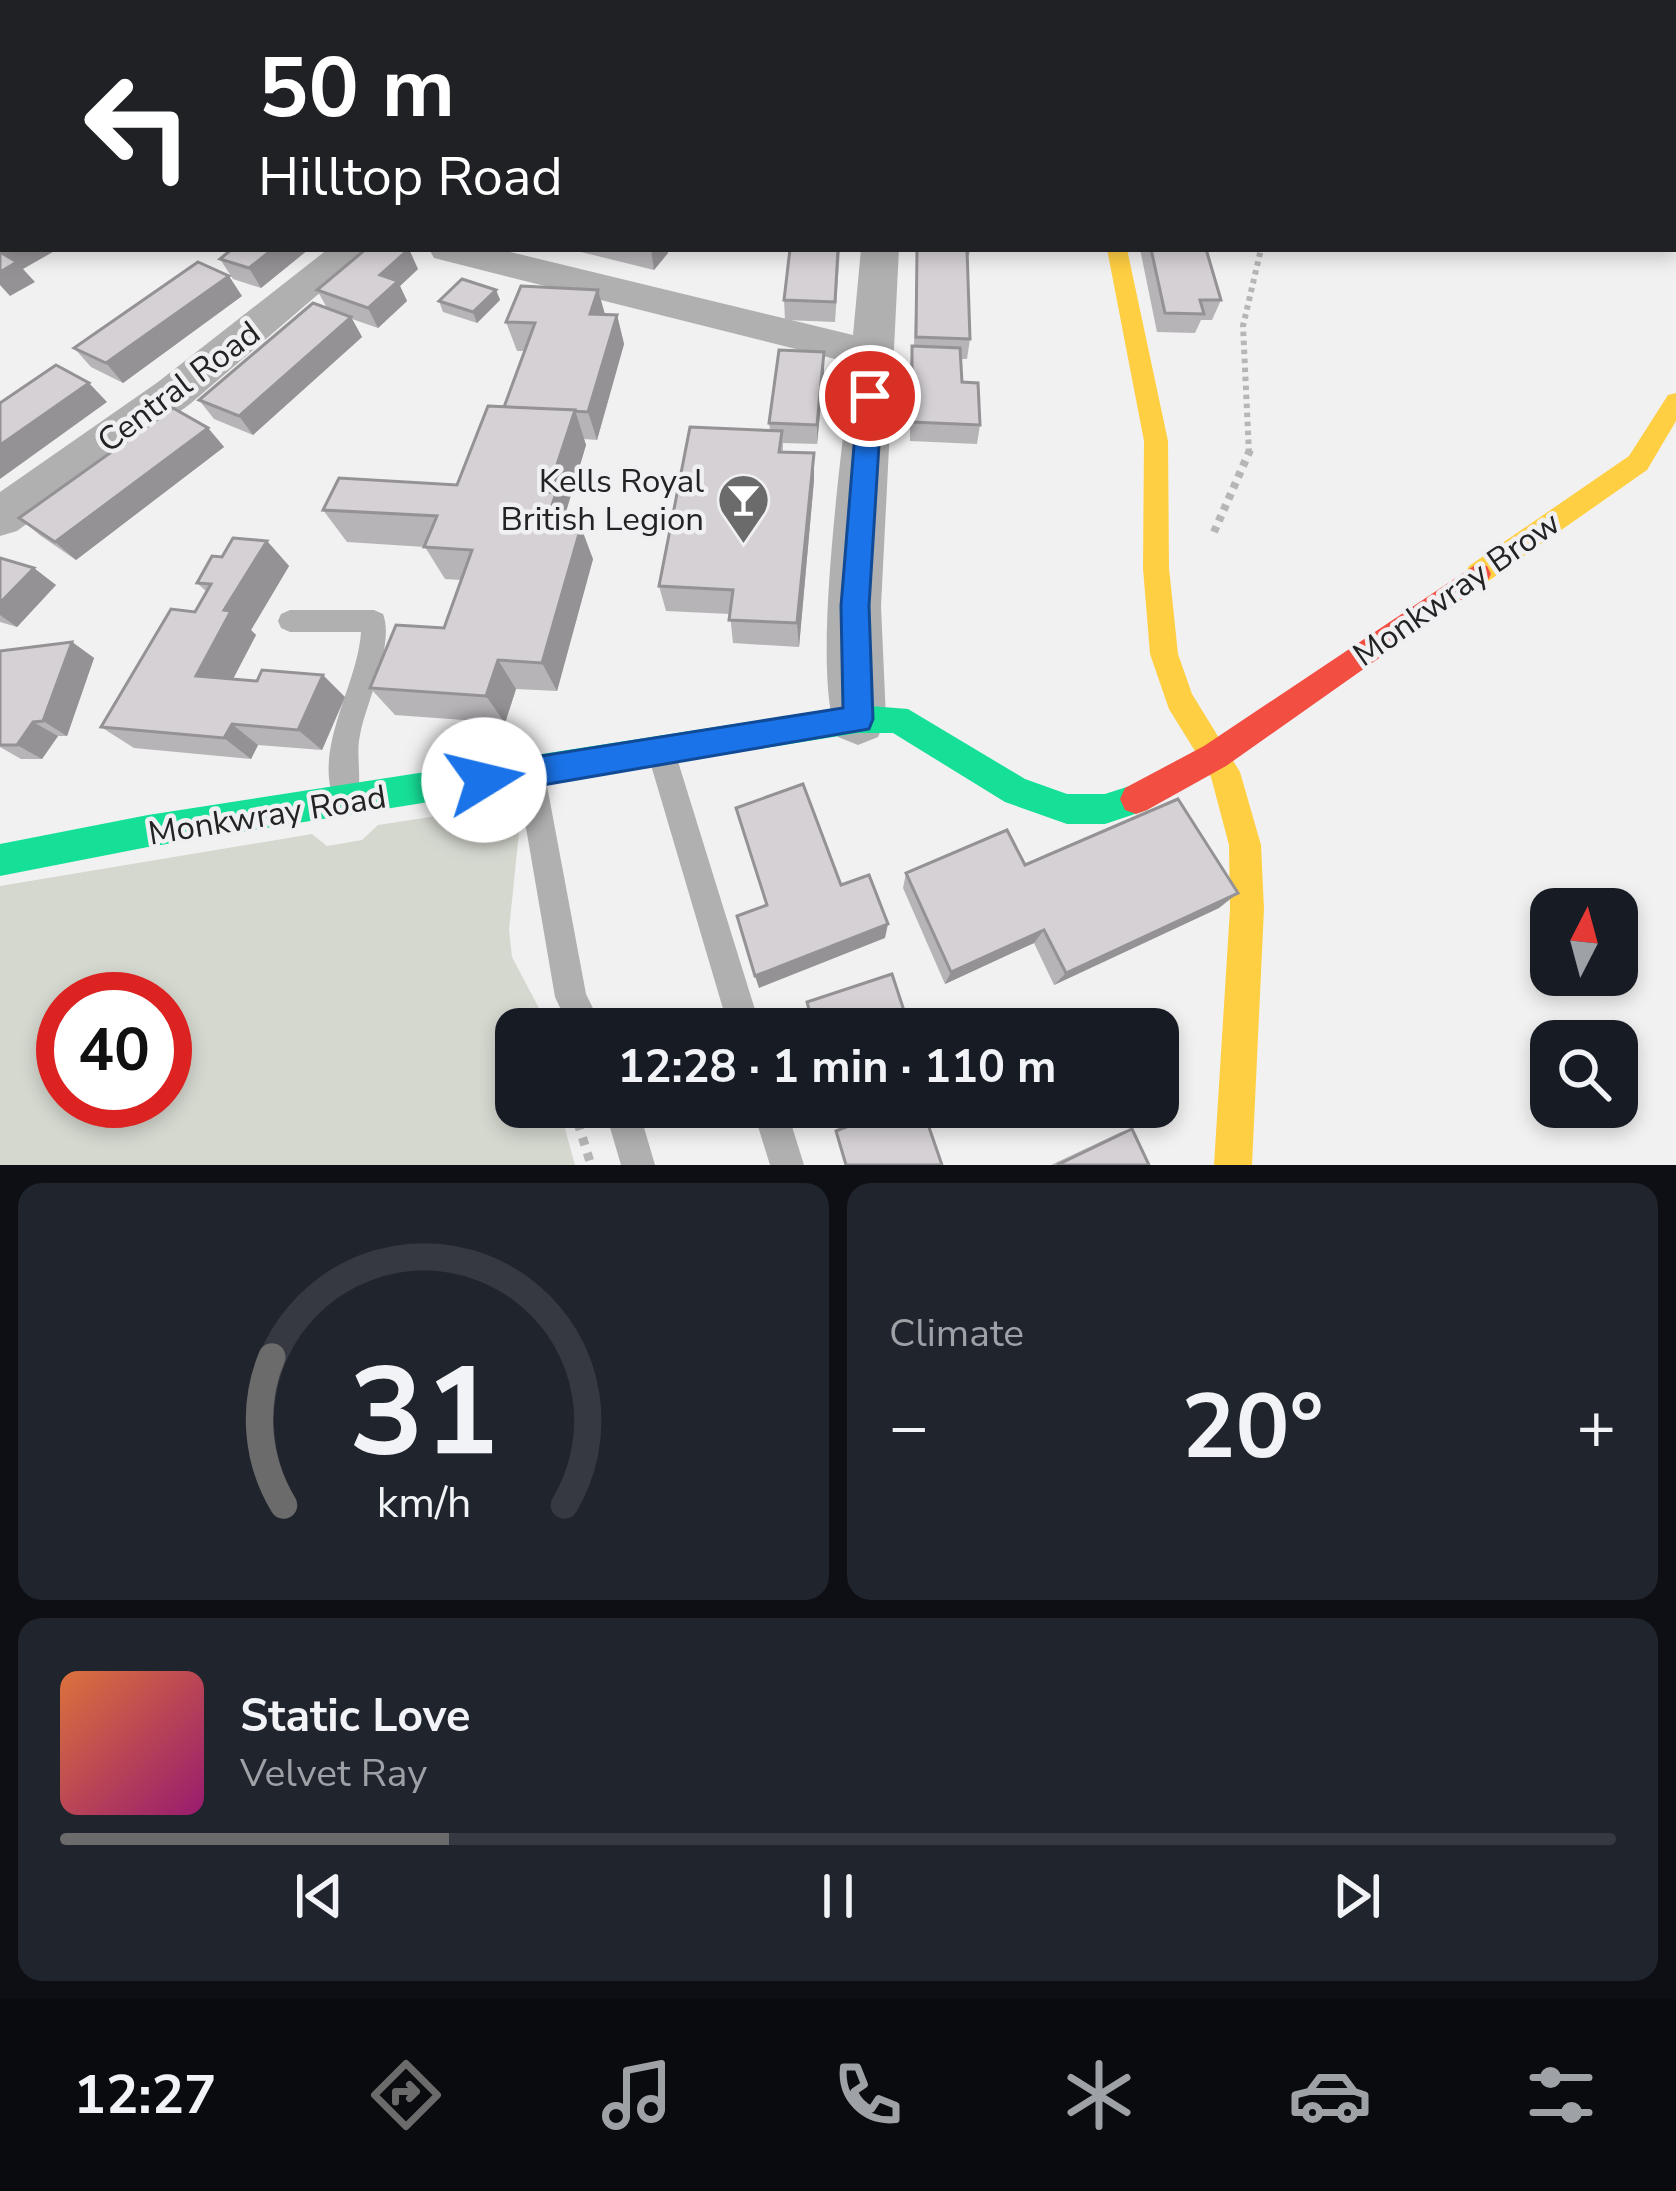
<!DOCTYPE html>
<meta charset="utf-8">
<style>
body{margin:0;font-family:"Nunito Sans",sans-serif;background:#20242c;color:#f1f3f6;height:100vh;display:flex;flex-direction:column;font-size:45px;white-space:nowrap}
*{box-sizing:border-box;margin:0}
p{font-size:39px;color:#9ea1a6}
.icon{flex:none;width:66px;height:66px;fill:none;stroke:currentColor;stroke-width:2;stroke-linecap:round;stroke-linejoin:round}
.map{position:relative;height:1165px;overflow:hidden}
.details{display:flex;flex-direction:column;gap:18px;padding:18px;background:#0d0f14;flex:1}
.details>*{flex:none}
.banner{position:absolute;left:0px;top:0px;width:1677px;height:252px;box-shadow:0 6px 18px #0003;background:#202124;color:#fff;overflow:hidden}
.needle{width:78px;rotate:6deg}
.tools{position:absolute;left:1530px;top:888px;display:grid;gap:24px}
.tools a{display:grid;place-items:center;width:108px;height:108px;border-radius:24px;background:#171b24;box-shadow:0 6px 18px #0003;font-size:60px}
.speed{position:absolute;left:36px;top:972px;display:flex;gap:24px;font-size:60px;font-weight:700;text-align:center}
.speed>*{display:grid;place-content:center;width:156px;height:156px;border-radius:50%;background:#171b24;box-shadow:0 6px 18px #0003;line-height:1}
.speed .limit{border:18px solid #d22;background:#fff;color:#111}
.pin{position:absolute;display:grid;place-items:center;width:102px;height:102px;color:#fff;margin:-51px;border:6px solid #fff;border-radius:50%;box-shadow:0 3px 12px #0007}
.me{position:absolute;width:132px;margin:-66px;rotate:81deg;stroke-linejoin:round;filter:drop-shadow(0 0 9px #0008)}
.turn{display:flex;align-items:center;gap:42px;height:252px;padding:0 60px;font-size:54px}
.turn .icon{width:156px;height:156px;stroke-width:2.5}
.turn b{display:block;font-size:84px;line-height:102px}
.big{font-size:90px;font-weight:700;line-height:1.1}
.details .tile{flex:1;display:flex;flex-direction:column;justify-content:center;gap:18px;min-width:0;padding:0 42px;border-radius:24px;background:#20242c}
.details .dial{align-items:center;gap:0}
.dial svg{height:312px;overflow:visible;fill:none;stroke:#363941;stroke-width:7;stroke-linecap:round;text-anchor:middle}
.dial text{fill:#f1f3f6;stroke:none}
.song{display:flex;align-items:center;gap:36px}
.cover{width:144px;height:144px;border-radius:18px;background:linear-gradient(135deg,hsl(20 70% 55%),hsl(320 70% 35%))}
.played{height:12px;border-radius:6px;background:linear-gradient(90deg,#6b6b6c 25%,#363941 25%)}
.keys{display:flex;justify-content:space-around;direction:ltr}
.heat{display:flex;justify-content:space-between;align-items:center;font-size:66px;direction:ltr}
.details .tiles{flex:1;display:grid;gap:18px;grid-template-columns:1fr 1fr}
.tile:last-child{grid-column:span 2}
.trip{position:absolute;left:495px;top:1008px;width:684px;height:120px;border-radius:24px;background:#171b24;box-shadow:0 6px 18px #0003;font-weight:700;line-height:120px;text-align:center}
.dock{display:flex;height:192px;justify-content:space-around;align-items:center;background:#090b0e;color:#9ea1a6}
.dock .icon{width:84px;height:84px}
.dock .active{color:#6b6b6c}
.dock b{font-size:54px;color:#f1f3f6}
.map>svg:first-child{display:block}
</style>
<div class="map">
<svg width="1676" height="1165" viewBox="0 0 1676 1165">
<rect width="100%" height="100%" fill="#f1f1f1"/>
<path fill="#d5d8cf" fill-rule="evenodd" d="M 522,803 L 509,930 L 512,957 L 550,1029 L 516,1029 L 516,1107 L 559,1107 L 575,1165 L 0,1165 L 0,886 L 312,834 L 327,846 L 362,840 L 378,825 ZM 63,999 L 165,999 L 165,1101 L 63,1101 Z"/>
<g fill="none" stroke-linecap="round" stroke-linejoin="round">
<path stroke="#b6b6b6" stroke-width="6" stroke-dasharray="4.5 4.5" stroke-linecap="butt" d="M 1249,453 L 1243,326 L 1261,249"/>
<path stroke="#b6b6b6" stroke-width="8" stroke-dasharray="6 6" stroke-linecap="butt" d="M 1214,532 L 1250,450"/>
<path stroke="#b6b6b6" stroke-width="9" stroke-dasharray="8 8" stroke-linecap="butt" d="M 573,1107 L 591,1165"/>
<g fill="#b0b0b0" fill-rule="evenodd">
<path d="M 290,610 L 374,610 L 383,614 C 395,645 366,702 360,735 C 355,757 364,781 355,802 L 345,806 L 335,802 C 312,749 358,685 361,632 L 290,632 L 281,628 L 278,621 L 281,614 Z"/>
<path d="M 662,742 L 672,746 L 676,755 L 761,1029 L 729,1029 L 648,755 L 652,746 Z"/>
<path d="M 531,762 L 541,766 L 545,775 L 586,994 L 603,1029 L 570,1029 L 555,997 L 517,775 L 521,766 Z"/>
<path d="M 604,1107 L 638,1107 L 655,1165 L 621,1165 Z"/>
<path d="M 752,1107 L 786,1107 L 804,1165 L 770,1165 Z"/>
</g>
<g fill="#b0b0b0" fill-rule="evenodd">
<path d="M 84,0 L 117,0 L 82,3 Z"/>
<path d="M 574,0 L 605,0 L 572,3 Z"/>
<path d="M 874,0 L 904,0 L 905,3 L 875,3 Z"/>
<path d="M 1046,0 L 1076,0 L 1078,3 L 1048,3 Z"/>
<path d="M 0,31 L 3,32 L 3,50 L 0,49 Z"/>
<path d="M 328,249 L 371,249 L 190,404 L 17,531 L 0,536 L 0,492 L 158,382 Z"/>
<path d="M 429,249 L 498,249 L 853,335 L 861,249 L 899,249 L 881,606 L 886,719 L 878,737 L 858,745 L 838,737 C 809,674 844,443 851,363 L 434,258 Z"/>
</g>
<path fill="#16e098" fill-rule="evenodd" d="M 858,705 L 908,709 L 1025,779 L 1067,794 L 1105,794 L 1136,784 L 1147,788 L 1152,799 L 1147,810 L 1105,824 L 1067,824 L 1005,802 L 893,733 L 858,733 L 148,847 L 0,876 L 0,844 L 148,815 Z"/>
<g fill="#ffcf43" fill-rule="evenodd">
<path d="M 3,214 L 3,226 L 0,227 L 0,215 Z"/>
<path d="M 1107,249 L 1127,249 L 1168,441 L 1169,568 L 1178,654 L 1192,694 L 1240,772 L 1261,845 L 1264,909 L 1252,1165 L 1214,1165 L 1230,909 L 1229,845 L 1211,777 L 1169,709 L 1150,654 L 1143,568 L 1144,441 Z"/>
<path d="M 1676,393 L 1676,421 L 1647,470 L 1487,582 L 1469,582 L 1465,574 L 1469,566 L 1629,456 L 1668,395 Z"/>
</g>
<g fill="#f24e42" fill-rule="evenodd">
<path d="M 339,0 L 357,0 L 337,3 Z"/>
<path d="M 1478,563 L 1487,566 L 1491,574 L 1487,582 L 1226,766 L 1147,810 L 1136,814 L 1125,810 L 1120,799 L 1125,788 L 1204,746 Z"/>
</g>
</g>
<g fill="#b7b4b7">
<path d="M 107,0 L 178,0 L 179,2 L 109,3 Z"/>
<path d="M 309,249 L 261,288 L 233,279 L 220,259 Z"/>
<path d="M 576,249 L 667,249 L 668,253 L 654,270 L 577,251 Z"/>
<path d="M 840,249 L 835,322 L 785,320 L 784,300 Z"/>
<path d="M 917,249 L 970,249 L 969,255 L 967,255 L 970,339 L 967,359 L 961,359 L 962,382 L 980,425 L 977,444 L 910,441 L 910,366 L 912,346 L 914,346 Z"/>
<path d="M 1140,249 L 1206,249 L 1221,300 L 1212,320 L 1201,320 L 1195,333 L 1157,332 Z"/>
<path d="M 418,269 L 400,286 L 407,301 L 378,328 L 352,319 L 362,337 L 253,435 L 214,419 L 199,400 L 327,308 L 317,290 Z"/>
<path d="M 496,290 L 500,300 L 477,323 L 443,312 L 439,301 Z"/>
<path d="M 598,290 L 605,315 L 617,315 L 624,344 L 597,440 L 584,439 L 586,445 L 565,515 L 569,526 L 593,559 L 557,691 L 516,689 L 505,723 L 395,715 L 370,688 L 444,628 L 461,580 L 445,579 L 425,547 L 347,542 L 323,510 L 457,485 L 504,407 L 525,351 L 517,351 L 506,322 Z"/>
<path d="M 242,296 L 123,383 L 91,367 L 74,348 Z"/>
<path d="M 824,352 L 824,372 L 817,444 L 783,443 L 783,452 L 814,480 L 799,647 L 733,643 L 730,614 L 666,611 L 659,586 L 770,430 L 769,423 Z"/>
<path d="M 208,428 L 224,447 L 76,560 L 41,536 L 19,518 Z"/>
<path d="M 267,541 L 289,566 L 251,630 L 256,635 L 233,679 L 345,697 L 322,750 L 258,745 L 251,759 L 134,748 L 101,727 L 195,612 L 207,592 L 197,583 L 222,557 Z"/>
<path d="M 0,558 L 56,585 L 17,627 L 0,622 Z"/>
<path d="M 72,642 L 94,658 L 67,736 L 58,736 L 42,759 L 21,759 L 0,747 L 0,651 Z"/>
<path d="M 1025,865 L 1219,908 L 1054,985 L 1034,943 L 945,984 L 903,888 L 906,873 Z"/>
<path d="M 1132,1129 L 1149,1165 L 1051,1165 L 1121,1132 Z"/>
</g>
<g fill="#959295">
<path d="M 0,0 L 71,0 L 70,3 L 3,3 L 3,13 L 0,13 Z"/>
<path d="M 126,0 L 142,0 L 144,3 L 127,3 Z"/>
<path d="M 156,0 L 178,0 L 179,2 L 157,3 Z"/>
<path d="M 405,0 L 423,0 L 420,3 L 406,3 Z"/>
<path d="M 532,0 L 553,0 L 550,3 L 529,3 Z"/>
<path d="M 0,79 L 3,83 L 3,127 L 0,127 Z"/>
<path d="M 3,166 L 3,195 L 0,196 L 0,168 Z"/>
<path d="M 5,249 L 58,249 L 23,269 L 35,282 L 10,296 L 0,285 L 0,252 Z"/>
<path d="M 273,249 L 309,249 L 261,288 L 249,268 Z"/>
<path d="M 409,249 L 418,269 L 400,286 L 407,301 L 378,328 L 368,308 L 380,275 Z"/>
<path d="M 651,249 L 667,249 L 668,253 L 654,270 Z"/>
<path d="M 229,276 L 242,296 L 123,383 L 106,363 Z"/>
<path d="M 496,290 L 500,300 L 477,323 L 473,312 Z"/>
<path d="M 598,290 L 606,318 L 590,314 Z"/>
<path d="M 617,315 L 624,344 L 597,440 L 588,412 Z"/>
<path d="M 351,317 L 362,337 L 253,435 L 239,416 Z"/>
<path d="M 824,352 L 824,372 L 817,444 L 817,425 Z"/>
<path d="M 89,383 L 107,402 L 0,479 L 0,445 Z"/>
<path d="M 575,410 L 586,445 L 565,515 L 569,526 L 546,524 L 548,492 Z"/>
<path d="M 208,428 L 224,447 L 76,560 L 55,542 Z"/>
<path d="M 814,453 L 814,480 L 799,647 L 797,623 Z"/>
<path d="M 581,527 L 593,559 L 557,691 L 542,663 Z"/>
<path d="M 267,541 L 289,566 L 251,630 L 256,635 L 223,698 L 196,676 L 224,610 Z"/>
<path d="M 34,568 L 56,585 L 17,627 L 0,615 L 0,603 Z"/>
<path d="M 72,642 L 94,658 L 67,736 L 43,721 Z"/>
<path d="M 498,660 L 516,689 L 505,723 L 486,696 Z"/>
<path d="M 323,675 L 345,697 L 322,750 L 298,730 Z"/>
<path d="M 33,722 L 58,736 L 42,759 L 17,745 Z"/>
<path d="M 232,724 L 258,745 L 251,759 L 224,738 Z"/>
<path d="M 1238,893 L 1219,908 L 1054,985 L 1066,973 Z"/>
<path d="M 888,924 L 885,938 L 759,988 L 755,976 Z"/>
<path d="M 1044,930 L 1034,943 L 945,984 L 951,972 Z"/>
<path d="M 855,1107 L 864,1107 L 837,1117 L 837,1113 Z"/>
</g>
<g fill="#d5d1d5" stroke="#959295" stroke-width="3">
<path d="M 237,0 L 271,0 L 267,3 L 232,3 Z"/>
<path d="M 352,0 L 399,0 L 395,3 L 348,3 Z"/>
<path d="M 499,0 L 532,0 L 529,3 L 496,3 Z"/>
<path d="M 601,0 L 649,0 L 655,1 L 654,3 L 598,3 Z"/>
<path d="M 800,0 L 850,0 L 850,3 L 799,3 Z"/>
<path d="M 918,0 L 956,0 L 957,3 L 919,3 Z"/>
<path d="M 1129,0 L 1182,0 L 1181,3 L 1129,3 Z"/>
<path d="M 3,144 L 3,166 L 0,168 L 0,146 Z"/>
<path d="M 3,226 L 3,249 L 5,249 L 0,252 L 17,262 L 0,272 L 0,228 Z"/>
<path d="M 232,249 L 273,249 L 249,268 L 220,259 Z"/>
<path d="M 366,249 L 409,249 L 380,275 L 398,281 L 368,308 L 317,290 Z"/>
<path d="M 790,249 L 838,249 L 835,302 L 784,300 Z"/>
<path d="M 917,249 L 967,249 L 970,339 L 916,337 Z"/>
<path d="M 1151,249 L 1206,249 L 1221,300 L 1200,300 L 1204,314 L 1165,313 Z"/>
<path d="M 198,262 L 229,276 L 106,363 L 74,348 Z"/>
<path d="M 462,279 L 496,290 L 473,312 L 439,301 Z"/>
<path d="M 521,286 L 598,290 L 590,314 L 617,315 L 588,412 L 504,407 L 535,323 L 506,322 Z"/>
<path d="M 313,303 L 351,317 L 239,416 L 199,400 Z"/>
<path d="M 912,346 L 960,348 L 962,382 L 978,383 L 980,425 L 912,422 Z"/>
<path d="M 779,350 L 824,352 L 817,425 L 769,423 Z"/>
<path d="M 56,365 L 89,383 L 0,445 L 0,403 Z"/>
<path d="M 488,406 L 575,410 L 548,492 L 556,493 L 546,524 L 581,527 L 542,663 L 498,660 L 486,696 L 370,688 L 396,625 L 444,628 L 472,550 L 424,547 L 437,516 L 323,510 L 339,478 L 457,485 Z"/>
<path d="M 173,408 L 208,428 L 55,542 L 19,518 Z"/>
<path d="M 690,427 L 782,431 L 779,452 L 814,453 L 797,623 L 729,620 L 733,590 L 659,586 Z"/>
<path d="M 233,538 L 267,541 L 224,610 L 231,611 L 196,676 L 257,681 L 262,670 L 323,675 L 298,730 L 232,724 L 224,738 L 101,727 L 171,609 L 195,612 L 211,584 L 197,583 L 212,556 L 222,557 Z"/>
<path d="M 0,558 L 34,568 L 0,603 Z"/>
<path d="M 72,642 L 43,721 L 33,722 L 17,745 L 0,745 L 0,651 Z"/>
<path d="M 803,784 L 841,885 L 869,875 L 888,924 L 755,976 L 737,916 L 767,905 L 736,808 Z"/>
<path d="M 1178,799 L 1238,893 L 1066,973 L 1044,930 L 951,972 L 906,873 L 1007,830 L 1025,865 Z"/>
<path d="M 892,974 L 910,1029 L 814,1029 L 807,1002 Z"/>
<path d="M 835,1107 L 855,1107 L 837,1113 Z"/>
<path d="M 897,1107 L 922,1107 L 942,1165 L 846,1165 L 836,1131 Z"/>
<path d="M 1132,1129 L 1149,1165 L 1057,1165 Z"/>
</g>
<path fill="#1a73e8" stroke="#114b97" stroke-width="3" d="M 870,388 L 882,396 L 869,606 L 873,719 L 869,729 L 484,795 L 473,791 L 468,780 L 473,770 L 484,765 L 843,708 L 841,606 L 858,396 Z"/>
<defs>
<symbol id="bar-pin" viewBox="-11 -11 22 30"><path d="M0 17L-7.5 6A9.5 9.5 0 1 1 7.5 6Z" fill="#6b6b6c" stroke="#f0f0f2"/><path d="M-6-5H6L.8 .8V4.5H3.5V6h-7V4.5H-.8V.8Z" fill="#fff"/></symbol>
</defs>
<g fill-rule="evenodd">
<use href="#bar-pin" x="714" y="470" width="59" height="81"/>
</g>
<g text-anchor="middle" stroke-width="9" stroke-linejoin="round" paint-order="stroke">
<g font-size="33" fill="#232324" stroke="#f0f0f2">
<text transform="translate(178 386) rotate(-37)" y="12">Central Road</text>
<text transform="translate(1456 588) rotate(-35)" y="12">Monkwray Brow</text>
<text transform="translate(267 814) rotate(-9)" y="12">Monkwray Road</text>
</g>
<g font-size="33" fill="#232324" stroke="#f0f0f2" text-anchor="end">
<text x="704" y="492">Kells Royal<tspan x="704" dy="38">British Legion</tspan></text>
</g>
</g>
</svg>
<div class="tools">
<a><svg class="needle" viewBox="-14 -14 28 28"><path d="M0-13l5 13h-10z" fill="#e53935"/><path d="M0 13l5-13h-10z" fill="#9ea1a6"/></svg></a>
<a><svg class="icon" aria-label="search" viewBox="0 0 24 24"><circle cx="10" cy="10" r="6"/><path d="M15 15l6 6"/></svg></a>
</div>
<div class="speed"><div class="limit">40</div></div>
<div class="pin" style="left:870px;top:396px;background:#d93025"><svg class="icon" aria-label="arrive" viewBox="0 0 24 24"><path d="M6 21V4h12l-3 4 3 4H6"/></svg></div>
<svg class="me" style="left:484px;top:780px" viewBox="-20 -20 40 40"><circle r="19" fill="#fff"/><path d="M0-13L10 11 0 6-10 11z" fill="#1a73e8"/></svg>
<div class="trip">12:28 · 1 min · 110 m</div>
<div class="banner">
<div class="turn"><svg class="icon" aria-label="left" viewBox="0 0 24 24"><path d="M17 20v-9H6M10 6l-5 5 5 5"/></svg><div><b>50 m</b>Hilltop Road</div></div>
</div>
</div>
<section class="details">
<div class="tiles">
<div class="tile dial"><svg viewBox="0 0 100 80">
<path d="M14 69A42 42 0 1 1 86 69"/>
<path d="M14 69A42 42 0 0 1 11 31" stroke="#6b6b6c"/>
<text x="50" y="56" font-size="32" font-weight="700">31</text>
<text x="50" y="72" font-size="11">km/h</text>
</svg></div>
<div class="tile"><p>Climate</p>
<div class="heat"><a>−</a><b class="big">20°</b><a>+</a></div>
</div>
<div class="tile">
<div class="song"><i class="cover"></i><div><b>Static Love</b><p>Velvet Ray</p></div></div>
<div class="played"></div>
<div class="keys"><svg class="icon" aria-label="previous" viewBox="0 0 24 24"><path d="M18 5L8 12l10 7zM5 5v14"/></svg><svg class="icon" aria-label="pause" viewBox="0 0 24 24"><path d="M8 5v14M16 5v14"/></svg><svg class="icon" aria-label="next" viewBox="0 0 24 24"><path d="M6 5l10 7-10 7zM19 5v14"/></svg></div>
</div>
</div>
</section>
<nav class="dock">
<b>12:27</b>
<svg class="icon active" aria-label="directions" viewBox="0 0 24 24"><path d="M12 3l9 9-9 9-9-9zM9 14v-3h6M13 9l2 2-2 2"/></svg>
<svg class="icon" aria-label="music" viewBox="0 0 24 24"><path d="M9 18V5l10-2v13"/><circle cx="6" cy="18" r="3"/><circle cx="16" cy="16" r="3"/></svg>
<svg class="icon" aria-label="phone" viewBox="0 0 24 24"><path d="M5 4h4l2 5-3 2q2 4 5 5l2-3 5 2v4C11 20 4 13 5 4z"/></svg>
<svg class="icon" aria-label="climate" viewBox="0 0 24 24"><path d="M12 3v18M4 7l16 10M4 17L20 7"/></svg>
<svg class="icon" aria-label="car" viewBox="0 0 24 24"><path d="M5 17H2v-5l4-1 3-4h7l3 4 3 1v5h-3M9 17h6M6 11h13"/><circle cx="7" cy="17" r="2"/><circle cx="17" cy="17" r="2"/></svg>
<svg class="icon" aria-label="filters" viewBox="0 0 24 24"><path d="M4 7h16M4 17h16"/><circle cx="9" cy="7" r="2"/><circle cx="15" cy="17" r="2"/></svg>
</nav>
